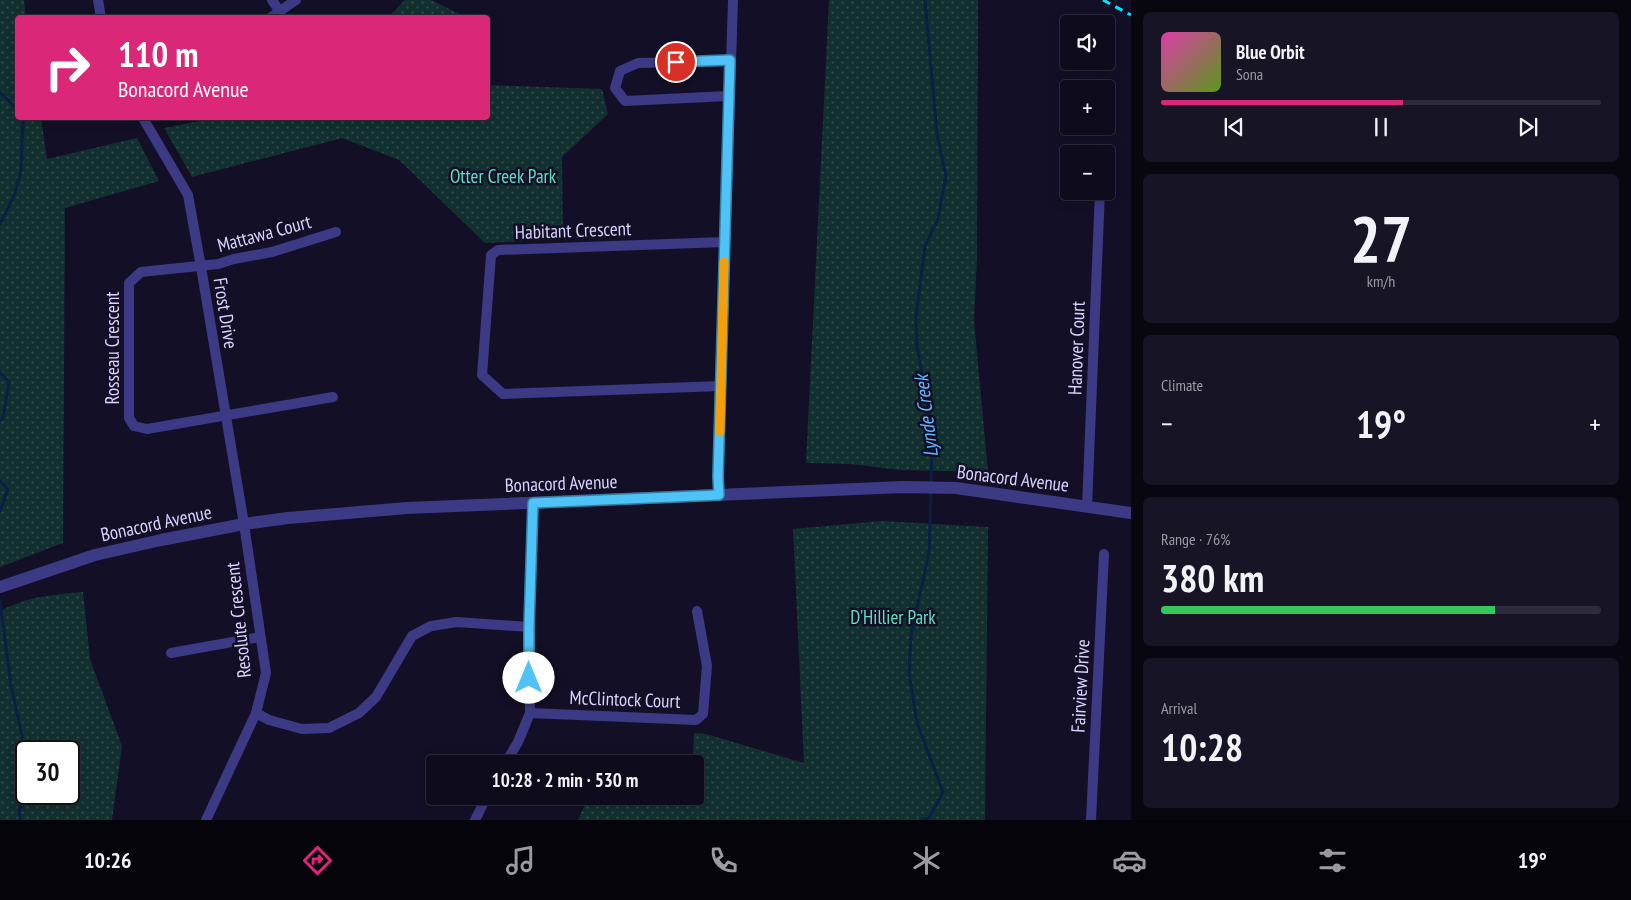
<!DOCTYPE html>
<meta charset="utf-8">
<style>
body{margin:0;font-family:"PT Sans Narrow",sans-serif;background:#171425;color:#f1f3f6;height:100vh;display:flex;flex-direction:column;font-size:19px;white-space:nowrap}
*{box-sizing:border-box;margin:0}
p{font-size:16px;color:#9b9ba3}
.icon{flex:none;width:28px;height:28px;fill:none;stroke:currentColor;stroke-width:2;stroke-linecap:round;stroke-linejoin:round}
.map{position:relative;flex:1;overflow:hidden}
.drawer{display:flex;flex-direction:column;gap:12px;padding:12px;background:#08060f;width:500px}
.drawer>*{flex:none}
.hud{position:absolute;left:15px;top:15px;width:475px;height:105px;border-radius:5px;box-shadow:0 2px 12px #0003,0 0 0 1px #2e2b3b;background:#db2777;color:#fff;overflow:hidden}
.fabs{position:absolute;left:1060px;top:15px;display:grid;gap:10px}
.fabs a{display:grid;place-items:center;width:55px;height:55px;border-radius:5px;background:#0e0b1c;box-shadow:0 2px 12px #0003,0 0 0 1px #2e2b3b;font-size:25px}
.speed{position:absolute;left:15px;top:740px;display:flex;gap:10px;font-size:25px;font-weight:700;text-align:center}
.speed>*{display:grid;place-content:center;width:65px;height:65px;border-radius:50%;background:#0e0b1c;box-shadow:0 2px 12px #0003,0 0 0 1px #2e2b3b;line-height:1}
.speed .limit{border:2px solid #111;border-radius:8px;background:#fff;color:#111}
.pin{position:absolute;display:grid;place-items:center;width:42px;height:42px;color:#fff;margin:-21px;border:2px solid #fff;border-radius:50%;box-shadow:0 1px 5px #0007}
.me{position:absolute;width:55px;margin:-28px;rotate:0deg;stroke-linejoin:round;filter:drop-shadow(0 0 4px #0008)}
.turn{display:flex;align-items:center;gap:18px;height:105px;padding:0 20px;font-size:22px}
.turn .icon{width:65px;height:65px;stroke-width:2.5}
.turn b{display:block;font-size:35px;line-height:42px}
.big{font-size:38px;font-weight:700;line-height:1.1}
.drawer .widget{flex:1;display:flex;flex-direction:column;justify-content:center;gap:8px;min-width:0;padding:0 18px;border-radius:8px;background:#171425}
.drawer .dial{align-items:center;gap:0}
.dial b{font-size:65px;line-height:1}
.song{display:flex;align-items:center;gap:15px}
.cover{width:60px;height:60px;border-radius:8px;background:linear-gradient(135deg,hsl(320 70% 55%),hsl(90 70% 35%))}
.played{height:5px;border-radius:2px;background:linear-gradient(90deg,#db2777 55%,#2e2b3b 55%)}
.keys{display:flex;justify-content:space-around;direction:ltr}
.heat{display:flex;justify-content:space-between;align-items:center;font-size:28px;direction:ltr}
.charge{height:8px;border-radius:4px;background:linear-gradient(90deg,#34c759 76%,#2e2b3b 0)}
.trip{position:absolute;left:426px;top:755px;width:278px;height:50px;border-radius:5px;background:#0e0b1c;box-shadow:0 2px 12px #0003,0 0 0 1px #2e2b3b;font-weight:700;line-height:50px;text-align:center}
.dock{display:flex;height:80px;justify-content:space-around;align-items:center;background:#06040b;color:#9b9ba3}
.dock .icon{width:35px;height:35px}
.dock .on{color:#db2777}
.dock b{font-size:22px;color:#f1f3f6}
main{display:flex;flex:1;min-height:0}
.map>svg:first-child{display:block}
</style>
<main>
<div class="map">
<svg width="1131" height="820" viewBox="0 0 1131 820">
<defs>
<pattern id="park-dots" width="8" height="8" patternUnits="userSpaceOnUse" patternTransform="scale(1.25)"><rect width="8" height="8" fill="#12302f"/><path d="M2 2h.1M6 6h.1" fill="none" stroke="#344d4e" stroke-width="1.8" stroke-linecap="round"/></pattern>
</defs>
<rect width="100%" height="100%" fill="#130f26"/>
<g fill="url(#park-dots)" fill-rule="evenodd">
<path d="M 0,0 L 24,0 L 26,17 L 18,18 L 18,118 L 41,118 L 47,159 L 137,138 L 159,181 L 65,208 L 63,543 L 0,567 Z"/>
<path d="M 405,0 L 431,0 L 466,17 L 389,17 Z"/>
<path d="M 829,0 L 978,0 L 977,257 L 974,321 L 988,472 L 900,470 L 850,464 L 806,463 Z"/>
<path d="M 488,85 L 602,89 L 608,114 L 562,157 L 563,239 L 485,243 L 399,160 L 342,138 L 192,177 L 164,128 L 215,118 L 488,118 Z"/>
<path d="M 882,521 L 988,527 L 985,820 L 578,820 L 588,797 L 695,796 L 695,764 L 693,764 L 694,733 L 706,734 L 804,763 L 793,529 Z"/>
<path d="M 83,592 L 90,659 L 122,746 L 112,820 L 0,820 L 0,611 C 29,596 51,595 83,592 ZM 69,751 L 69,794 L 26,794 L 26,751 Z"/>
</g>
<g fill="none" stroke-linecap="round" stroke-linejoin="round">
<g stroke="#0a1f44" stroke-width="3">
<path d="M 925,0 L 937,135 L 946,176 L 938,219 L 925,246 L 916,317 L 917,346 L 930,420 L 926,440 L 932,453 L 931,485"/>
<path d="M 0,92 L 18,110"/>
<path d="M 0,224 L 14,196 L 21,171 L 23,118"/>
<path d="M 0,372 L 9,382 L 3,418 L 0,421"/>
<path d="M 0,481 L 8,489 L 0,511"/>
<path d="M 0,600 L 11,686 L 23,740 L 31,751"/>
<path d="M 20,820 L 19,808 L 30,801 L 54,797 L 57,794"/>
<path d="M 921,820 L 929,818 L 943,792 L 917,723 L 909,672 L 911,636 L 929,552 L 931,492"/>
</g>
<g stroke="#3d3a85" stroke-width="10">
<path d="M 98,0 L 101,18"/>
<path d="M 272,0 L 280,12"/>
<path d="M 270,18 L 296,0"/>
<path d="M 728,96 L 625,101 L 615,88 L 620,71 L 638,63 L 730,61"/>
<path d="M 143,118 L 188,195 L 201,267 L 244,524 L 266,673 L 256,713 L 206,820"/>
<path d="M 721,386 L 503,394 L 482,375 L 491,255 L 498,250 L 724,242"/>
<path d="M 333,397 L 147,429 L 134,426 L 129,418 L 129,283 L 141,272 L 218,264 L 234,259 L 272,252 L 336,232"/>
<path d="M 719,495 L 718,477 L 733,0"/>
<path d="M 1087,506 L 1100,191"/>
<path d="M 171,653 L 260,637"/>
<path d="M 256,713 L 269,720 L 302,729 L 329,728 L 359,713 L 376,697 L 412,636 L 431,626 L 457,622 L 529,627"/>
<path d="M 530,713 L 696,720 L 703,714 L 707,666 L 697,611"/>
<path d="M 505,764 L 518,742 L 530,713 L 529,627 L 533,503"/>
<path d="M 475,820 L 487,796"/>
<path d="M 1091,820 L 1104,554"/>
</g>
<path stroke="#3d3a85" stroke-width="12" d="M 0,587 L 95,555 L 161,540 L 244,524 L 288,518 L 407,508 L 903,487 L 956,488 L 1131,513"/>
<path stroke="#00e5ff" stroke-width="3" stroke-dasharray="8 6" stroke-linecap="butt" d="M 1103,0 L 1131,15"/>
</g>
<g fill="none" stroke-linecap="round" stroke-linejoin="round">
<defs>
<path id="route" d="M 529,678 L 529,627 L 533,503 L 719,495 L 718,477 L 730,60 L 676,62"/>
</defs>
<use href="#route" stroke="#337fa1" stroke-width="12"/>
<use href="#route" stroke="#4fc3f7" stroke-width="9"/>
<path stroke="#f59e0b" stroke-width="9" d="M 720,432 L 724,262"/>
</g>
<g text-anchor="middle" stroke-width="5" stroke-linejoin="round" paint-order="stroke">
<g font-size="19" fill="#5fe0c0" stroke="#130f26">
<text x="503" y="183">Otter Creek Park</text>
<text x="893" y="624">D'Hillier Park</text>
</g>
<g font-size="19" fill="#d9d4ff" stroke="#130f26">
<text transform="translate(573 230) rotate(-2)" y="7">Habitant Crescent</text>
<text transform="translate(264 233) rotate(-15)" y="7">Mattawa Court</text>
<text transform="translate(226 313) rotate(81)" y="7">Frost Drive</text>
<text transform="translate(112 348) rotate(-90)" y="7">Rosseau Crescent</text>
<text transform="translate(1076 348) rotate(-88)" y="7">Hanover Court</text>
<text transform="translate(1013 478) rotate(7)" y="7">Bonacord Avenue</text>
<text transform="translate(561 483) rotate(-2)" y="7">Bonacord Avenue</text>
<text transform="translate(156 523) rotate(-12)" y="7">Bonacord Avenue</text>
<text transform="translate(238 620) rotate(-96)" y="7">Resolute Crescent</text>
<text transform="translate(1080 686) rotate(-87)" y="7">Fairview Drive</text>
<text transform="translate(625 699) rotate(2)" y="7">McClintock Court</text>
</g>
<g font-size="20" font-style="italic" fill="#62b6ff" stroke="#130f26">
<text transform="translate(926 416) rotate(-97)" y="7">Lynde Creek</text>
</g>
</g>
</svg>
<div class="fabs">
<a><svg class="icon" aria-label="sound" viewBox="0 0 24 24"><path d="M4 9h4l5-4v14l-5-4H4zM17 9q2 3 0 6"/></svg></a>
<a>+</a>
<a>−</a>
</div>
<div class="speed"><div class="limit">30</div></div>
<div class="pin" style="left:676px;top:62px;background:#d93025"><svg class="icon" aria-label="arrive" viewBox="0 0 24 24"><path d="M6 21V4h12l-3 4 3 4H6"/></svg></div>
<svg class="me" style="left:529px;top:678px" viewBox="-20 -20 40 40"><circle r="19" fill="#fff"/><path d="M0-13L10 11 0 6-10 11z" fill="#4fc3f7"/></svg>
<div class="trip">10:28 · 2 min · 530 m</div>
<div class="hud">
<div class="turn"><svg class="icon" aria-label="right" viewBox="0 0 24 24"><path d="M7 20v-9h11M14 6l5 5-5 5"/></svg><div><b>110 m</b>Bonacord Avenue</div></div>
</div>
</div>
<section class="drawer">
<div class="widget">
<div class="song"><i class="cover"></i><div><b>Blue Orbit</b><p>Sona</p></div></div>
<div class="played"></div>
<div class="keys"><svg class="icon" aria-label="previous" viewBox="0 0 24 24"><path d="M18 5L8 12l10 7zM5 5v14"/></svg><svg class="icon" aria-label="pause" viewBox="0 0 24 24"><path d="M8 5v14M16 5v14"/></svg><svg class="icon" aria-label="next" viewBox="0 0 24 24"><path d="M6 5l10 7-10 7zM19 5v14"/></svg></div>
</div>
<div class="widget dial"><b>27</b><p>km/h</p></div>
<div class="widget"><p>Climate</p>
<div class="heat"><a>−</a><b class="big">19°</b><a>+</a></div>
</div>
<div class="widget"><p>Range · 76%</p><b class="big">380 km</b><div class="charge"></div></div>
<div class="widget"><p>Arrival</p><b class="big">10:28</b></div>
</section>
</main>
<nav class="dock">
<b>10:26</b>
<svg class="icon on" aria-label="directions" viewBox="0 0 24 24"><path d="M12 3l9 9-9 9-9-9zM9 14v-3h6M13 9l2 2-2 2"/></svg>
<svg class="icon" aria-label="music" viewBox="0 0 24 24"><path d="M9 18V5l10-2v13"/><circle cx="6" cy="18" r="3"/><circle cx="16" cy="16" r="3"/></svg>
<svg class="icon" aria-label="phone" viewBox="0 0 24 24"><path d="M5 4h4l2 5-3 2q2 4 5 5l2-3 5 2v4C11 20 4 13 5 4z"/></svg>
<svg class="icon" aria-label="climate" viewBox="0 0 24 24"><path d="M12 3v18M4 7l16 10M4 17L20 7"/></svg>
<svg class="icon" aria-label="car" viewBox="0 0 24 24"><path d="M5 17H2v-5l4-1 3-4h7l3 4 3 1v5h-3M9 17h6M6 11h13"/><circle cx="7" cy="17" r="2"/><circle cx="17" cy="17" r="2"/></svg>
<svg class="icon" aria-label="filters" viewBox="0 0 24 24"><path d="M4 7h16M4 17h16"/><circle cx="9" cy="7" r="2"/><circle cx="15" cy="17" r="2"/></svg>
<b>19°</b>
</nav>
